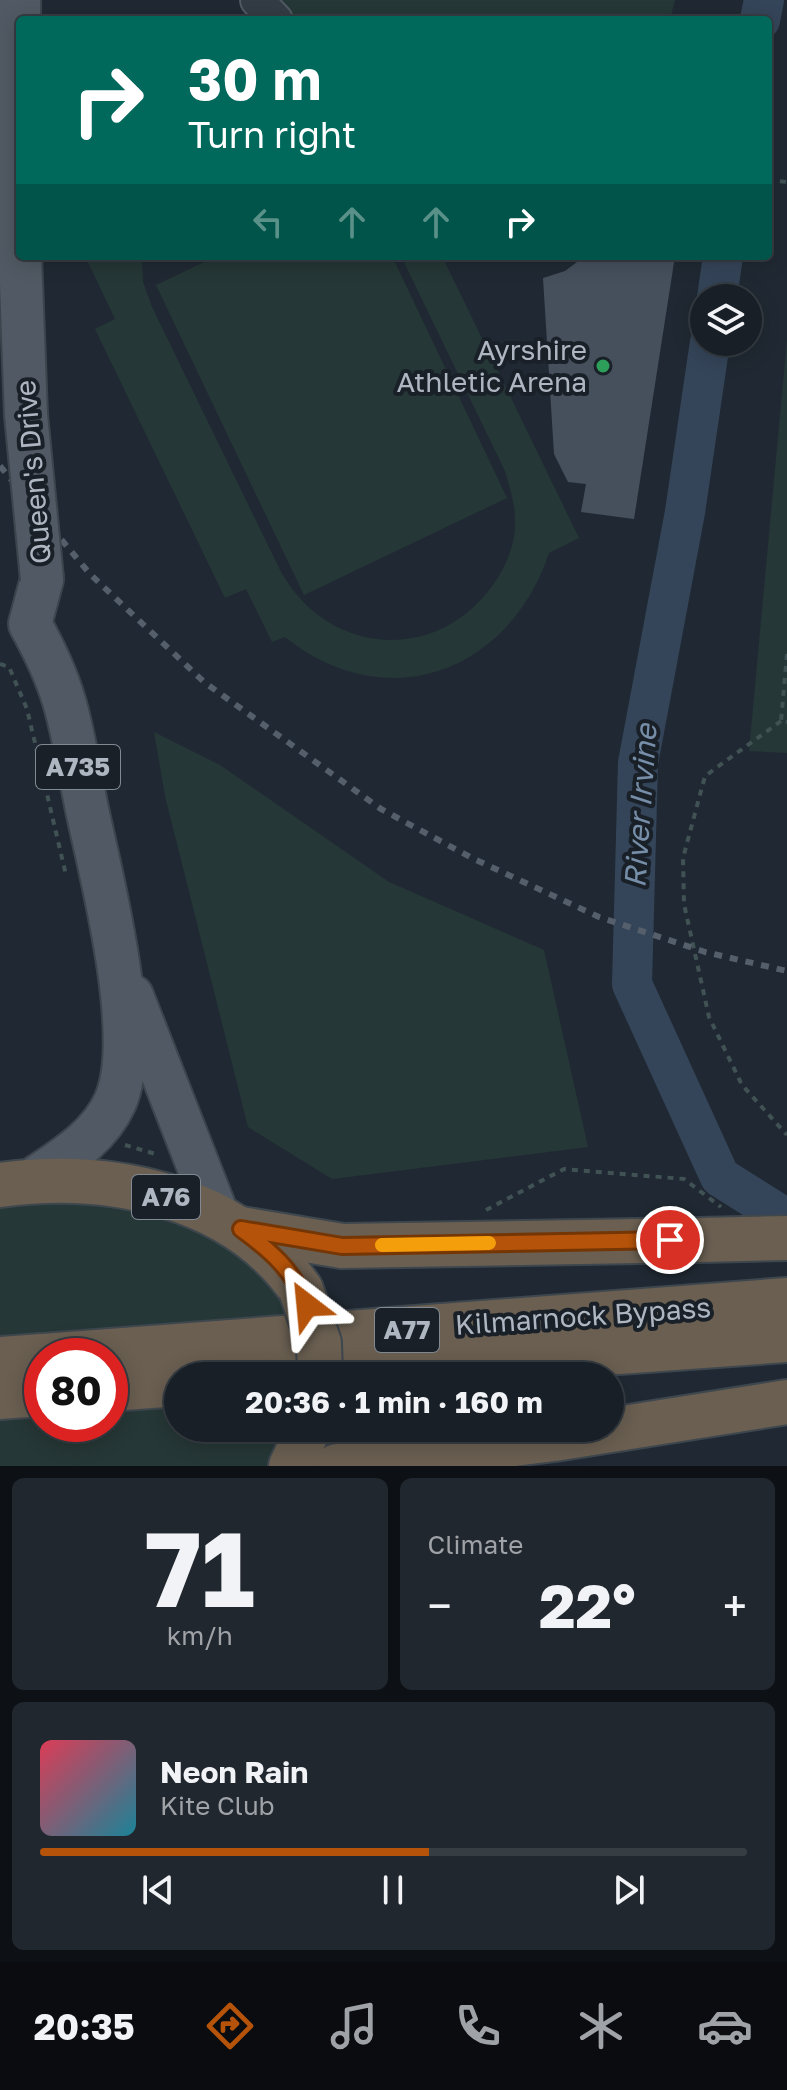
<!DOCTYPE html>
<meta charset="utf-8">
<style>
body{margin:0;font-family:"Golos Text",sans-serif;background:#21272e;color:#f1f3f6;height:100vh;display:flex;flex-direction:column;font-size:30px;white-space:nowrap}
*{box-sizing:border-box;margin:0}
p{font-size:26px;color:#9fa2a7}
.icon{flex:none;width:44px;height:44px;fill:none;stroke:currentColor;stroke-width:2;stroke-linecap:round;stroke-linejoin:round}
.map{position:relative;height:1466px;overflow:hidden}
.panel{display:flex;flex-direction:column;gap:12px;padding:12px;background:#0d1115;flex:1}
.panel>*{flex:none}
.top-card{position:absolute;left:16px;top:16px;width:756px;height:244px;border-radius:8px;box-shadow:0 4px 20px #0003,0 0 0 2px #363d43;background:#00695c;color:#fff;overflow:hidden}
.tools{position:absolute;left:690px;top:284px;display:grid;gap:16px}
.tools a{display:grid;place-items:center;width:72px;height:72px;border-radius:50%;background:#181f26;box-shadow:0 4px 20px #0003,0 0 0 2px #363d43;font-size:40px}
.speed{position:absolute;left:24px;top:1338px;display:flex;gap:16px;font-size:40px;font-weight:700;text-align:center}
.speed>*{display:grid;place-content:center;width:104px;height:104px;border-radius:50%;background:#181f26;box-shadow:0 4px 20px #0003,0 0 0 2px #363d43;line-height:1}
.speed .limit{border:12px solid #d22;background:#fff;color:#111}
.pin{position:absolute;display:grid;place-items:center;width:68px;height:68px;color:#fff;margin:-34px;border:4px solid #fff;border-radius:50%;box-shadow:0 2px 8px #0007}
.me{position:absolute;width:88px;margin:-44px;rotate:331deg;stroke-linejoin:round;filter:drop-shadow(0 0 6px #0008)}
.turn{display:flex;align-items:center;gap:28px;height:168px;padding:0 40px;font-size:36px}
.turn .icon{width:104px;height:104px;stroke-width:2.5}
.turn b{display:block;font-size:56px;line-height:68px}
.lanes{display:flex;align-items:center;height:76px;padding:0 40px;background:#0003;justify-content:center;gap:40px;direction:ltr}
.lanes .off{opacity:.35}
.big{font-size:60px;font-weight:700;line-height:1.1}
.panel .card{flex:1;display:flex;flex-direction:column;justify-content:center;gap:12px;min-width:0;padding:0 28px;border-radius:12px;background:#21272e}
.panel .dial{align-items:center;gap:0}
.dial b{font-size:104px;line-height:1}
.song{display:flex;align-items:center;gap:24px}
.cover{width:96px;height:96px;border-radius:12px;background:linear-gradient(135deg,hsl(350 70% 55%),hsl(190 70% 35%))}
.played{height:8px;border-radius:4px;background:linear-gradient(90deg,#b45309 55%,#363d43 55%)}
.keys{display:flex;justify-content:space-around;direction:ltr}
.heat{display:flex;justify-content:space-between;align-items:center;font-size:44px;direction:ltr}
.panel .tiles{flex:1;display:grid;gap:12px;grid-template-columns:1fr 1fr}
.card:last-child{grid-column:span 2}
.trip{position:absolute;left:164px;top:1362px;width:460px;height:80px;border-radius:40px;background:#181f26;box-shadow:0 4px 20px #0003,0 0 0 2px #363d43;font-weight:700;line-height:80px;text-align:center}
.tab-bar{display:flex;height:128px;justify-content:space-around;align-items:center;background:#0a0c0f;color:#9fa2a7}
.tab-bar .icon{width:56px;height:56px}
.tab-bar .active{color:#b45309}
.tab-bar b{font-size:36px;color:#f1f3f6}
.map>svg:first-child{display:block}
</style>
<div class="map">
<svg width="787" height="1466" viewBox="0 0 787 1466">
<rect width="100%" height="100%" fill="#202933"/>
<g fill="#253736">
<path d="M 276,0 L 675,0 L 670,20 L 299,20 Z"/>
<path d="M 85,256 L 142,256 L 143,282 L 152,307 L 280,570 C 327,657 439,665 495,582 C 506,566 515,545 515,525 C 516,506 510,489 505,471 L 401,256 L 442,256 L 579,538 L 549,553 C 509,673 386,718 285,637 L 272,642 L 246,589 L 225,598 L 95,329 L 115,319 Z"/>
<path d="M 217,256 L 392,256 L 507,498 L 304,595 L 156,285 Z"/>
<path d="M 787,340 L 787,753 L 749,751 Z"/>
<path d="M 154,732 L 220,765 L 389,882 L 544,950 L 588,1147 L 332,1179 L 248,1127 L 165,796 Z"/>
<path d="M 81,1197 L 161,1207 L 260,1261 L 297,1322 L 0,1347 L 0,1206 Z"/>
<path d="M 178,1401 L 178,1428 L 294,1428 L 270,1466 L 0,1466 L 0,1415 L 42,1412 L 42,1424 L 110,1424 L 110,1406 Z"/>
</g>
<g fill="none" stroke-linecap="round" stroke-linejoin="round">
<g stroke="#354559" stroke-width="40">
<path d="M 760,20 L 764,0"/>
<path d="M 717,298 L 723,256"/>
<path d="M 710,342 L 685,512 L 638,763 L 632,984 L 720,1177 L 787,1219"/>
</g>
</g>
<path fill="#46505d" d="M 585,256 L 675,256 L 634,519 L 581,512 L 586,484 L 568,482 L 554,454 L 543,278 L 565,271 Z"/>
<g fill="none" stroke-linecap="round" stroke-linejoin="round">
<defs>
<path id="minor" d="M 257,0 L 276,20"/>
<g id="major">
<path d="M 19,0 L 20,254"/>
<path d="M 20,256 L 26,415"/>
<path d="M 132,996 L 217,1214"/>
<path d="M 32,1180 C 63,1159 99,1138 115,1102 C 143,1039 103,883 88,814 C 80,777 75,738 64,701 C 56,674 44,649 30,624 L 42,579"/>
</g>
<g id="highway">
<path d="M 0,1185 C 109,1170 236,1195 301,1290"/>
<path d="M 241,1229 L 342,1246 L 699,1240"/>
<path d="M 43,1356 L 787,1300"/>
<path d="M 0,1359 L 42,1356"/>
<path d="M 285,1376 L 787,1340"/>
<path d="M 110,1389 L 178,1384"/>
<path d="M 0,1397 L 42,1394"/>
<path d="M 291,1466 L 309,1428"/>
<path d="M 337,1466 L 554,1439 L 787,1402"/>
</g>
</defs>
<use href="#minor" stroke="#515962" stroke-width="36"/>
<use href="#major" stroke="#3d444d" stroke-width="46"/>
<use href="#highway" stroke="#3e464e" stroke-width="48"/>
<g stroke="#415254" stroke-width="4" stroke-dasharray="6 6" stroke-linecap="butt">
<path d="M 768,180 L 787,182"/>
<path d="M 787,654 L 781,721 L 787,722"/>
<path d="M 0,664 L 9,667 L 27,709 L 66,875"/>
<path d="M 781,721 L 705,776 L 683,858 L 684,904 L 709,1017 L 742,1085 L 787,1135"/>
<path d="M 125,1145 L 159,1155"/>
<path d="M 486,1210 L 564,1169 L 684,1179 L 721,1207"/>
</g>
<use href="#minor" stroke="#333b44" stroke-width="32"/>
<use href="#major" stroke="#515a64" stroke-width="42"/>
<use href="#highway" stroke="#6a5f51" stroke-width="44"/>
<path stroke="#555f6b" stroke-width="6" stroke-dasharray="8 8" stroke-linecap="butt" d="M 0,466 L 90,574 L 204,682 L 381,809 L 472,858 L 599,917 L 705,952 L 787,971"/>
<defs>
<path id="major-bridge" d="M 26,415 L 42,579"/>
<g id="highway-bridge">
<path d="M 699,1240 L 787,1238"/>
<path d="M 301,1290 L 319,1343 L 320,1376"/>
</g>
</defs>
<use href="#major-bridge" stroke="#3d444d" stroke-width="46" stroke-linecap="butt"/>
<use href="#highway-bridge" stroke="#3e464e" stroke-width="48" stroke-linecap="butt"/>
<use href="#major-bridge" stroke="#515a64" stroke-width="42"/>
<use href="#highway-bridge" stroke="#6a5f51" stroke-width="44"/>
</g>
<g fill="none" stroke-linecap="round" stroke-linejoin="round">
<defs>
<path id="route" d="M 307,1305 C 294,1271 270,1250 241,1229 L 342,1246 L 670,1240"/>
</defs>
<use href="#route" stroke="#753606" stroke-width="20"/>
<use href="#route" stroke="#b45309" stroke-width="14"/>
<path stroke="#f59e0b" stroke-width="14" d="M 382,1245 L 489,1243"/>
</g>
<circle fill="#2e9e5b" stroke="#192028" stroke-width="3" cx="603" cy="366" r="8"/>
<g text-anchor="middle" stroke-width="8" stroke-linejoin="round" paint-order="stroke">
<g fill="#192028" stroke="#818993" stroke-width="2">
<rect x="36" y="745" width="84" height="44" rx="6"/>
<rect x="132" y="1175" width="68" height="44" rx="6"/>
<rect x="375" y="1308" width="64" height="44" rx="6"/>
</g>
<g font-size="26" font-weight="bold" fill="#adb6c1">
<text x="78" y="776">A735</text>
<text x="166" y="1206">A76</text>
<text x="407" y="1339">A77</text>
</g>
<g font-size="28" fill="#adb6c1" stroke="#192028" text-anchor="end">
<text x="587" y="360">Ayrshire<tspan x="587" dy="32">Athletic Arena</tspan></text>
</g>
<g font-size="28" fill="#adb6c1" stroke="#192028">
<text transform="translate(33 472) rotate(-95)" y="10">Queen's Drive</text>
<text transform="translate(583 1316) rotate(-4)" y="10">Kilmarnock Bypass</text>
</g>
<g font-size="30" font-style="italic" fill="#778ea8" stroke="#192028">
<text transform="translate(641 806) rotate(-86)" y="10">River Irvine</text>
</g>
</g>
</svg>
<div class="tools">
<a><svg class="icon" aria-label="layers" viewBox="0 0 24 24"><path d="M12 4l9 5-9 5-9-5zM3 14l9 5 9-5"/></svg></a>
</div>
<div class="speed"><div class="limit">80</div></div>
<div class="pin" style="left:670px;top:1240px;background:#d93025"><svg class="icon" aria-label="arrive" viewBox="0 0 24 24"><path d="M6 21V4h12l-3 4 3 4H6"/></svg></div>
<svg class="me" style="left:307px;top:1305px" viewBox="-20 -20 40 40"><path d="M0-17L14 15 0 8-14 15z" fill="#b45309" stroke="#fff" stroke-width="4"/></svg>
<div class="trip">20:36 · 1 min · 160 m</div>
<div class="top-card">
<div class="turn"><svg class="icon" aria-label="right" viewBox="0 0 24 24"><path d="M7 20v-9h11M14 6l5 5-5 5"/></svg><div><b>30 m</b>Turn right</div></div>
<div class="lanes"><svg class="icon off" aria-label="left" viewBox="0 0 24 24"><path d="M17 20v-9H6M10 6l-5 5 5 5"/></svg><svg class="icon off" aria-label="ahead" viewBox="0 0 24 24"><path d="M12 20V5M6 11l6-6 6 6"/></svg><svg class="icon off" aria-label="ahead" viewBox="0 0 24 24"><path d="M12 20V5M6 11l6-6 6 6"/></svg><svg class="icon" aria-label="right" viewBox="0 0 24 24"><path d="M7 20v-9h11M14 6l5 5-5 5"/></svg></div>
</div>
</div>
<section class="panel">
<div class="tiles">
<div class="card dial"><b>71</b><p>km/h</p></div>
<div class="card"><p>Climate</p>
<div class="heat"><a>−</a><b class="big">22°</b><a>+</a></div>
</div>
<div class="card">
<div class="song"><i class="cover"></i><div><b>Neon Rain</b><p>Kite Club</p></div></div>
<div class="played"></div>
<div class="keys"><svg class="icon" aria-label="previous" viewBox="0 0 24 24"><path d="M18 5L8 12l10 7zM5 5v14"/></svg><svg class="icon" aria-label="pause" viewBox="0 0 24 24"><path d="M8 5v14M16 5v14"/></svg><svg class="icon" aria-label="next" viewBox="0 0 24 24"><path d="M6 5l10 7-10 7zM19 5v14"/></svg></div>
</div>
</div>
</section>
<nav class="tab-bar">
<b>20:35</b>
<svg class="icon active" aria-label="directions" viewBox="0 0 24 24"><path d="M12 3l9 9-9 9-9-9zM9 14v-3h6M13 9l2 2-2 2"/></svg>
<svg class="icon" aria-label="music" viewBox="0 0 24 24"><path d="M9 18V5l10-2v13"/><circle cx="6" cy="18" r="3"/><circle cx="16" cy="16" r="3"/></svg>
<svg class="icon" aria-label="phone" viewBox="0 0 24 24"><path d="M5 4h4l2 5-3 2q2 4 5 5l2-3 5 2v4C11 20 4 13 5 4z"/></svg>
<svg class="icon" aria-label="climate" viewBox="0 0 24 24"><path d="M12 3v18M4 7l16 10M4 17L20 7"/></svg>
<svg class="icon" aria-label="car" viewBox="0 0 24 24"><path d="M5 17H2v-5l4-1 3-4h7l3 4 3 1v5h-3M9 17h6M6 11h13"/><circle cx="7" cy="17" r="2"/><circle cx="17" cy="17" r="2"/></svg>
</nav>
